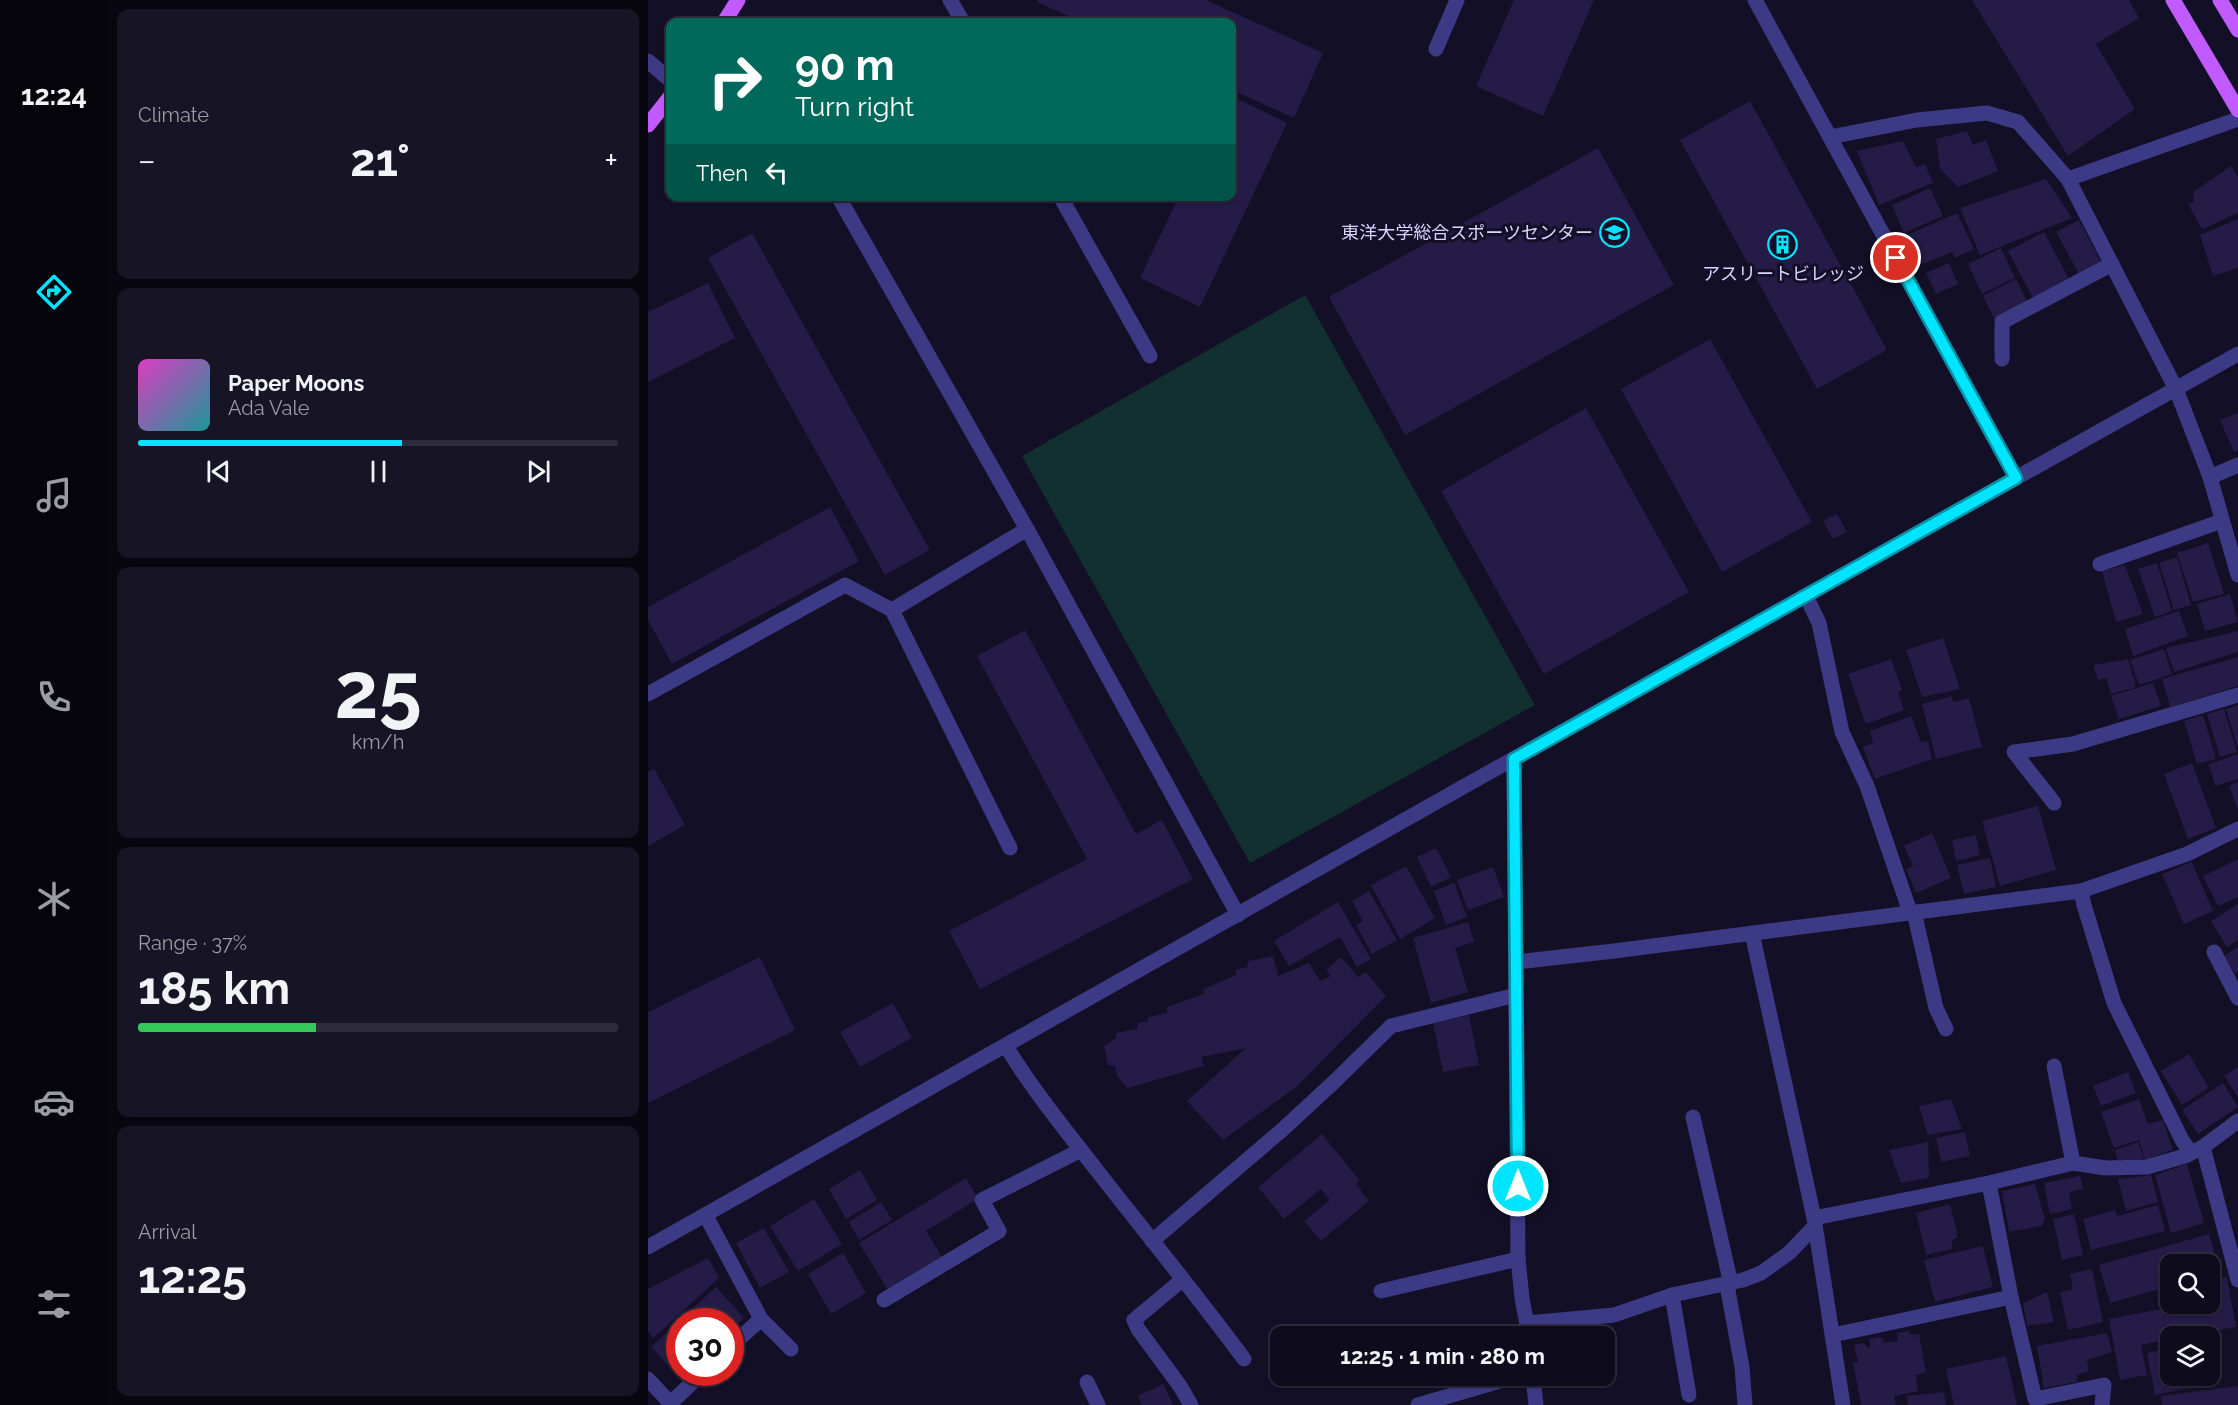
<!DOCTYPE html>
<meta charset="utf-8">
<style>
body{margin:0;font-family:Raleway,"Noto Sans JP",sans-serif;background:#171425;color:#f1f3f6;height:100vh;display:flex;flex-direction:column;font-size:22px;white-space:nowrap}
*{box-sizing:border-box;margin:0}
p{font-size:20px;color:#9b9ba3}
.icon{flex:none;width:33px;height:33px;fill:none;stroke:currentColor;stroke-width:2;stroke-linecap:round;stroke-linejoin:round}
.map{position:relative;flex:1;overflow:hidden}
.sheet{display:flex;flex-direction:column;gap:9px;padding:9px;background:#08060f;width:540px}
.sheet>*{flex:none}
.top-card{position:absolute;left:18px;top:18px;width:570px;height:183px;border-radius:12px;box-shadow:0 2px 4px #0004,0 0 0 2px #2e2b3b;background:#00695c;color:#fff;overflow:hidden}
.tools{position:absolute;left:1512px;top:1254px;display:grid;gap:12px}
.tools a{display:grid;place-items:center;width:60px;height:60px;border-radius:12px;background:#0e0b1c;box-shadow:0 2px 4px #0004,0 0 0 2px #2e2b3b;font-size:30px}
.speed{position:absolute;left:18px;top:1308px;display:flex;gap:12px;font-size:30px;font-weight:700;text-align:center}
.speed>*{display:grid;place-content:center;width:78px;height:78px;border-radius:50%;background:#0e0b1c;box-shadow:0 2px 4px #0004,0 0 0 2px #2e2b3b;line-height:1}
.speed .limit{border:9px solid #d22;background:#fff;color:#111}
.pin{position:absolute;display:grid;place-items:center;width:51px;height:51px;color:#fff;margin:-26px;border:3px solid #fff;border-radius:50%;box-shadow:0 2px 6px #0007}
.me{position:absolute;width:66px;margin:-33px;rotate:0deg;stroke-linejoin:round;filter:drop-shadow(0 0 4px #0008)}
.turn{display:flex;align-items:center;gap:21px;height:126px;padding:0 30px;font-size:27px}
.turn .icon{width:78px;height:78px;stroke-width:2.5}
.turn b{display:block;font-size:42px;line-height:51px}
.then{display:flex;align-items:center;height:57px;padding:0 30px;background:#0003;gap:12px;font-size:22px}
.big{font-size:45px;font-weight:700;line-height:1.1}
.sheet .widget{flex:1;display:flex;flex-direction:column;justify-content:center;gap:9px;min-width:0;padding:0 21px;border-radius:12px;background:#171425}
.sheet .dial{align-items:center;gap:0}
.dial b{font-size:78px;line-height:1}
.song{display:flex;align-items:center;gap:18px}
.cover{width:72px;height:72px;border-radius:9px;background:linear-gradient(135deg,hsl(310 70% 55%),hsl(180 70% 35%))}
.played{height:6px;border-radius:3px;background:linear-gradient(90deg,#00e5ff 55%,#2e2b3b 55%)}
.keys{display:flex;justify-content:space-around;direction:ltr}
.heat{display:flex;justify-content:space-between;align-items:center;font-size:33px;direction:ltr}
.charge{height:9px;border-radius:4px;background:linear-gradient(90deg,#34c759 37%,#2e2b3b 0)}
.trip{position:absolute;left:622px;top:1326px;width:345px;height:60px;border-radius:12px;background:#0e0b1c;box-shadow:0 2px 4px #0004,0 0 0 2px #2e2b3b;font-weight:700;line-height:60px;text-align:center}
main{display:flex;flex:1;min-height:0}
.menu{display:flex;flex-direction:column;width:108px;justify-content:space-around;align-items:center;background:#06040b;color:#9b9ba3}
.menu .icon{width:42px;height:42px}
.menu .active{color:#00e5ff}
.menu b{font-size:27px;color:#f1f3f6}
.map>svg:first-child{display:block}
</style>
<main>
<nav class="menu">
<b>12:24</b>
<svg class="icon active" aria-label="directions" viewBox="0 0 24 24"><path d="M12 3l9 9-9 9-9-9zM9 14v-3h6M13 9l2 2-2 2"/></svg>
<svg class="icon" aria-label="music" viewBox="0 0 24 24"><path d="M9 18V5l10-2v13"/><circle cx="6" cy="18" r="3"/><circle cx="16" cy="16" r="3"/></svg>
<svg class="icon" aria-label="phone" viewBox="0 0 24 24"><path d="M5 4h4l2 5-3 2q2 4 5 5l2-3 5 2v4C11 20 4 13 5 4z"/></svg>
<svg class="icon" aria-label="climate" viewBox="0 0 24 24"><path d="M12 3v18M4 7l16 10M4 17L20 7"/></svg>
<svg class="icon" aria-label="car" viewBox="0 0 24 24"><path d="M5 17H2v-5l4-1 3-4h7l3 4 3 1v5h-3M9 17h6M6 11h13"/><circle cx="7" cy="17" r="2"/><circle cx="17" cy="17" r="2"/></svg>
<svg class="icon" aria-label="filters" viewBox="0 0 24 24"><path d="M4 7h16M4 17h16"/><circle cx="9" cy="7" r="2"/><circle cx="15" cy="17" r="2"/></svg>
</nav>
<section class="sheet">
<div class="widget"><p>Climate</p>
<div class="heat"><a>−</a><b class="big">21°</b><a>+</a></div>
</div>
<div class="widget">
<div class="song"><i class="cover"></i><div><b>Paper Moons</b><p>Ada Vale</p></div></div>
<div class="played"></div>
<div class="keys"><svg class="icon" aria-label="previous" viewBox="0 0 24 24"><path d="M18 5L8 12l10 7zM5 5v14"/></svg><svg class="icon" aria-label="pause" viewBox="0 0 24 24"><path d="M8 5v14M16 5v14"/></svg><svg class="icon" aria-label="next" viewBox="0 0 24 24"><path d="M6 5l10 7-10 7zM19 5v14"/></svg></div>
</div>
<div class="widget dial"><b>25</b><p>km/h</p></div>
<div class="widget"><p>Range · 37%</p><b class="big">185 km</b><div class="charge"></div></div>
<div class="widget"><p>Arrival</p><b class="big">12:25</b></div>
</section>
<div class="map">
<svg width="1590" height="1405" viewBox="0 0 1590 1405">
<rect width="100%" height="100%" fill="#130f26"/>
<path fill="#12302f" d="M 657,295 L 887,705 L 602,863 L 374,456 Z"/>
<g fill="#241b47">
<path d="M 390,0 L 558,0 L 675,53 L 646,118 L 584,90 L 584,22 L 434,22 L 389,2 Z"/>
<path d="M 866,0 L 946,0 L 895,116 L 828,86 Z"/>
<path d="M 1324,0 L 1481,0 L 1491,18 L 1448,44 L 1487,109 L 1420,156 Z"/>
<path d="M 584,96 L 639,123 L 552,307 L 492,278 L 531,196 L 584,196 Z"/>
<path d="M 1102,101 L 1239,350 L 1169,389 L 1032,140 Z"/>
<path d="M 1319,131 L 1325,145 L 1338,140 L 1350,171 L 1310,187 L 1292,169 L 1288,139 Z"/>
<path d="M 1255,141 L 1268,167 L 1277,164 L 1285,183 L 1231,205 L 1209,151 Z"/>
<path d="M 950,148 L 1026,285 L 757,435 L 681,297 Z"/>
<path d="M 1583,166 L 1590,177 L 1590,213 L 1554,229 L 1540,204 L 1546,202 L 1545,192 Z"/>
<path d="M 1398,179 L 1424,218 L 1332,255 L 1312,208 Z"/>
<path d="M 1282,188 L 1295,216 L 1256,233 L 1244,205 Z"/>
<path d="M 1309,213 L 1326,249 L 1307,258 L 1304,252 L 1265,268 L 1255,237 Z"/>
<path d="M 1590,219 L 1590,268 L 1565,276 L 1552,235 Z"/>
<path d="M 1431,220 L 1453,262 L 1431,274 L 1408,232 Z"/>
<path d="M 1396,232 L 1421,279 L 1385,298 L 1360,251 Z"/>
<path d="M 104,233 L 282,550 L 237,575 L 60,258 Z"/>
<path d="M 1353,248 L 1367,278 L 1334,294 L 1320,264 Z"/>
<path d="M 1301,263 L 1310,284 L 1288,294 L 1278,273 Z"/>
<path d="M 1368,279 L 1380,303 L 1347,320 L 1335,296 Z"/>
<path d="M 60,283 L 87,338 L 0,382 L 0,312 Z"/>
<path d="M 1062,339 L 1164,522 L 1074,572 L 973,389 Z"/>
<path d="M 938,408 L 1041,592 L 896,674 L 793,491 Z"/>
<path d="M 1590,413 L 1590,450 L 1586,452 L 1572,420 Z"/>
<path d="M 182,507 L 211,561 L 24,664 L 0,620 L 0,607 Z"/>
<path d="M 1189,514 L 1199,532 L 1185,539 L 1175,521 Z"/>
<path d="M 1560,543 L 1576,594 L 1545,602 L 1529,553 Z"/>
<path d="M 1529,557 L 1543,605 L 1526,610 L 1511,563 Z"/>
<path d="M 1509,563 L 1524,611 L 1507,617 L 1490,569 Z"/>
<path d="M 1477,565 L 1495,614 L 1468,622 L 1454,571 Z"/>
<path d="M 1582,594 L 1590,622 L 1557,631 L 1549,604 Z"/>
<path d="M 1531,611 L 1540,636 L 1485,656 L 1477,629 Z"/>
<path d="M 377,630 L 488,834 L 514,820 L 545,879 L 332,989 L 301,931 L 439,859 L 329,656 Z"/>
<path d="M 1590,631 L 1590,652 L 1526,672 L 1518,648 Z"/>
<path d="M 1295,638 L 1312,689 L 1274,697 L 1258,650 Z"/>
<path d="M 1516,649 L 1524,674 L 1491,685 L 1482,660 Z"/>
<path d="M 1590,657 L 1590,686 L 1522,707 L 1514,679 Z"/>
<path d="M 1243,659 L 1254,690 L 1250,692 L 1256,710 L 1218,724 L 1200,674 Z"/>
<path d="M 1480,659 L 1488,687 L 1463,694 L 1458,678 L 1450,680 L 1445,665 Z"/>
<path d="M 1505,683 L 1513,706 L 1471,719 L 1463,696 Z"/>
<path d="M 1304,696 L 1305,702 L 1321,698 L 1334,747 L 1288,759 L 1274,704 Z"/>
<path d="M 1590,705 L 1590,746 L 1589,746 L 1578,709 Z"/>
<path d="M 1576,709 L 1589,752 L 1572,757 L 1559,714 Z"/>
<path d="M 1555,715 L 1568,759 L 1549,764 L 1536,721 Z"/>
<path d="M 1263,716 L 1273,742 L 1280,741 L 1284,759 L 1227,779 L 1215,747 L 1225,743 L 1222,731 Z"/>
<path d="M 1590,754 L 1590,779 L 1567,786 L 1561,764 Z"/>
<path d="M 1544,763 L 1568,828 L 1540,839 L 1516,774 Z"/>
<path d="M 6,768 L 37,825 L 0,846 L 0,772 Z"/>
<path d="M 1590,782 L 1590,810 L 1581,786 Z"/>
<path d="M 1390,806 L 1408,870 L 1352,886 L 1334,821 Z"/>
<path d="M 1284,833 L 1303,878 L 1268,893 L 1258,869 L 1265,866 L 1256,846 Z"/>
<path d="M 1328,835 L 1332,855 L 1308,861 L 1304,840 Z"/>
<path d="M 788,848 L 803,877 L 783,887 L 769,857 Z"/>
<path d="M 1342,858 L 1348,887 L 1316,894 L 1309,865 Z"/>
<path d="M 1590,859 L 1590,897 L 1570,906 L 1555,876 Z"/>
<path d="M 1544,862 L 1565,911 L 1536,924 L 1514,874 Z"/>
<path d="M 758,866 L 787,918 L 752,939 L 723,885 Z"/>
<path d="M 845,867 L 856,897 L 820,910 L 809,880 Z"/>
<path d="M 806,883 L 819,917 L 798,925 L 786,891 Z"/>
<path d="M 721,891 L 749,940 L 724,954 L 708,925 L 715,921 L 704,901 Z"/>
<path d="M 690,902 L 723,959 L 709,967 L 692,937 L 641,966 L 626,941 Z"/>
<path d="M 1590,904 L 1590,940 L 1579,947 L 1563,921 Z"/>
<path d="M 820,922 L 826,942 L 807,948 L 820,992 L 783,1003 L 765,938 Z"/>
<path d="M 1590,947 L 1590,972 L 1587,974 L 1576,956 Z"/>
<path d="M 625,956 L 630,976 L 661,963 L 672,981 L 683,976 L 678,970 L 693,957 L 710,977 L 718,972 L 738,996 L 647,1088 L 575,1140 L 539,1101 L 598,1048 L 553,1057 L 556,1066 L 480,1088 L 469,1076 L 467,1066 L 460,1065 L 456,1046 L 468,1038 L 468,1033 L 489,1029 L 490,1023 L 500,1021 L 500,1017 L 519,1013 L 519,1007 L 556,994 L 556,989 L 588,975 L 588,970 L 599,967 L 600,961 Z"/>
<path d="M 112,957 L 147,1030 L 0,1103 L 0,1012 Z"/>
<path d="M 245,1003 L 264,1038 L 212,1067 L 192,1032 Z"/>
<path d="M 821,1015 L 831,1065 L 795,1072 L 785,1023 Z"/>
<path d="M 1541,1054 L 1561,1088 L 1534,1105 L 1513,1071 Z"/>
<path d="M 1590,1067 L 1590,1097 L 1576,1076 Z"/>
<path d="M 1480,1072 L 1488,1093 L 1453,1106 L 1445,1086 Z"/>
<path d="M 1575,1083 L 1590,1107 L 1550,1134 L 1534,1110 Z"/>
<path d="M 1303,1099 L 1314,1129 L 1280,1135 L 1271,1106 Z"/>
<path d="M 1491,1099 L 1500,1124 L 1515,1120 L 1525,1150 L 1497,1160 L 1491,1140 L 1466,1148 L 1453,1112 Z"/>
<path d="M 1317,1132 L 1322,1156 L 1293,1162 L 1288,1138 Z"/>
<path d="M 674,1134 L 712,1181 L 708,1184 L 721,1201 L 673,1241 L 656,1221 L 682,1200 L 673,1189 L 636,1219 L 610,1187 Z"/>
<path d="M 1280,1142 L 1281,1178 L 1253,1183 L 1241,1150 Z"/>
<path d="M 1490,1142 L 1496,1159 L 1470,1161 L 1467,1150 Z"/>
<path d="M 1539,1164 L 1556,1223 L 1523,1233 L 1507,1175 Z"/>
<path d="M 212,1170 L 229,1200 L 198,1219 L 181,1189 Z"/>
<path d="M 1503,1175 L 1510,1202 L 1478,1211 L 1470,1179 Z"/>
<path d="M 1432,1176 L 1435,1189 L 1421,1192 L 1424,1209 L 1402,1214 L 1396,1183 Z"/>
<path d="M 318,1178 L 330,1199 L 278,1231 L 294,1257 L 240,1290 L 211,1243 Z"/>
<path d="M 1387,1184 L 1397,1219 L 1394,1226 L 1361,1232 L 1354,1191 Z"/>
<path d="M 166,1199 L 194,1244 L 150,1271 L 122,1226 Z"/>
<path d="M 233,1202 L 244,1220 L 211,1240 L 201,1222 Z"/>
<path d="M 1302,1204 L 1310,1237 L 1304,1240 L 1304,1249 L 1278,1255 L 1268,1213 Z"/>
<path d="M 1510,1205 L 1517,1231 L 1443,1250 L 1435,1219 L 1467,1210 L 1469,1216 Z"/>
<path d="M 1426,1214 L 1435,1255 L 1414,1260 L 1405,1219 Z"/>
<path d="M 116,1228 L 141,1272 L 112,1288 L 88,1243 Z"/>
<path d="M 1561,1234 L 1572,1273 L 1562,1275 L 1562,1264 L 1522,1264 L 1522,1286 L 1462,1303 L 1451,1265 Z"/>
<path d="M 1335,1246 L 1345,1287 L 1287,1302 L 1276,1260 Z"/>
<path d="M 195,1253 L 218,1293 L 183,1314 L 160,1274 Z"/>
<path d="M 60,1258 L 71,1278 L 5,1338 L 0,1331 L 0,1289 Z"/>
<path d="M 1444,1269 L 1455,1322 L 1420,1330 L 1412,1292 L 1425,1289 L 1422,1274 Z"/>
<path d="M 1579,1277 L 1588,1327 L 1536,1336 L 1522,1336 L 1522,1339 L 1493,1345 L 1499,1375 L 1472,1380 L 1461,1319 L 1537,1304 L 1562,1304 L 1562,1281 Z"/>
<path d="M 68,1287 L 96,1318 L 82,1330 L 82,1322 L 32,1322 L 32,1372 L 36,1372 L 31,1377 L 3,1347 Z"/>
<path d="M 1399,1292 L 1406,1322 L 1379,1326 L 1375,1303 Z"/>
<path d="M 1261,1331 L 1263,1335 L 1271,1334 L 1278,1372 L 1268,1375 L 1270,1391 L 1246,1396 L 1248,1405 L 1213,1405 L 1205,1363 L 1210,1362 L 1206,1345 L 1215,1343 L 1222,1349 L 1221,1339 L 1233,1337 L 1237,1343 L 1250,1341 L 1249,1333 Z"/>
<path d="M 1459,1333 L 1464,1352 L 1439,1360 L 1441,1371 L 1429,1375 L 1429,1382 L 1396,1388 L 1389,1346 Z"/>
<path d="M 1522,1348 L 1522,1376 L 1540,1376 L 1542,1388 L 1507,1395 L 1499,1353 Z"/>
<path d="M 1358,1356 L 1369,1405 L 1306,1405 L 1298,1369 Z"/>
<path d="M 515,1384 L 525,1405 L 494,1405 L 490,1396 Z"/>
<path d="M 1590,1386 L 1590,1405 L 1514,1405 L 1513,1396 Z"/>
<path d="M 1296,1392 L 1298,1405 L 1260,1405 L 1259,1396 Z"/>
</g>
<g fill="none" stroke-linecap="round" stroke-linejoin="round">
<g stroke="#3d3a85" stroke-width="15">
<path d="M 302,0 L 315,22"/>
<path d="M 1107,0 L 1368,478"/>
<path d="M 788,49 L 809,0"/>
<path d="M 0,61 L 22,80"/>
<path d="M 1182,137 L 1269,120 L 1339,113 L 1370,122 L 1420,179 L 1528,389 L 1562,477 L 1590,575"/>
<path d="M 1420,179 L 1590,119"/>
<path d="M 190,196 L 379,529 L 590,915"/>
<path d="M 412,196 L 502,356"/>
<path d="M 1354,359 L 1354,322 L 1464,264"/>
<path d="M 1562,477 L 1590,465"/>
<path d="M 1452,564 L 1574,521"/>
<path d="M 1158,596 L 1171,623 L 1194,732 L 1219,786 L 1262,912"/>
<path d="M 244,610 L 379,529"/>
<path d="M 0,694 L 197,585 L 244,610 L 362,848"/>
<path d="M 866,759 L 870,1259 L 874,1298 L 881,1336"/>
<path d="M 1406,803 L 1366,752 L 1425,744 L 1590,695"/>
<path d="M 1433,891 L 1436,905 L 1466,1003 L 1534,1140 L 1543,1153"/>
<path d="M 1266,912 L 1288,1008 L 1298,1029"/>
<path d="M 1104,933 L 1166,1218 L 1195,1405"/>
<path d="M 1566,952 L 1590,998"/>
<path d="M 868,962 L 966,951 L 1433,891 L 1539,854 L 1590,829"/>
<path d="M 358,1046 C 384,1089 416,1128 447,1168 C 497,1232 548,1294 596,1359"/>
<path d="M 1406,1066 L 1425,1163"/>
<path d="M 1045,1117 L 1083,1284"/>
<path d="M 1555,1147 L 1590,1280"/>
<path d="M 1341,1183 L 1363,1297 L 1387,1399 L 1456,1385 L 1454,1405"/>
<path d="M 58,1216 L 113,1319 L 143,1349"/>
<path d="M 1166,1218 L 1341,1183 L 1425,1163 L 1458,1168 L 1499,1167 L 1537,1156 L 1555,1147 L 1590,1121"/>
<path d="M 504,1241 L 634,1130 L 686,1082 L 743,1026 L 868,995"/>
<path d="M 0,1247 L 831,778 L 1590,354"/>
<path d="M 534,1280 L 486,1320 L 490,1329 L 532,1386 L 543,1405"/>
<path d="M 1079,1285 L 1094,1367 L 1097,1405"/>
<path d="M 733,1291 L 870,1259"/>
<path d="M 1024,1295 L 1041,1395"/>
<path d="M 236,1300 L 351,1231 L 334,1200 L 433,1150"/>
<path d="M 880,1323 L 966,1315 L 1024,1295 L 1095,1280 L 1113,1273 L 1141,1253 L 1167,1226"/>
<path d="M 1185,1335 L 1363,1297"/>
<path d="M 82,1347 L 113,1319"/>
<path d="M 885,1376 L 888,1405"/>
<path d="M 0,1379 L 24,1405"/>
<path d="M 439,1382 L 450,1405"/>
<path d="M 23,1403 L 55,1372"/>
<path d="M 770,1405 L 869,1376"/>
</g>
<g stroke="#c25bff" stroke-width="15">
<path d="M 1525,0 L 1590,110"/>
<path d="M 1572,0 L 1590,30"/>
<path d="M 76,22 L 90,0"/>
<path d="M 0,125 L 22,97"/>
</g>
</g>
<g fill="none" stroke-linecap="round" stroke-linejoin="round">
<defs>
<path id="route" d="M 870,1186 L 866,759 L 1368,478 L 1248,258"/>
</defs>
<use href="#route" stroke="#0095a6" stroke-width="15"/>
<use href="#route" stroke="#00e5ff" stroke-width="10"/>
</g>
<defs>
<symbol id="university-ring" viewBox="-11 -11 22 22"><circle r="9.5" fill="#130f26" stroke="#00e5ff" stroke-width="1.5"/><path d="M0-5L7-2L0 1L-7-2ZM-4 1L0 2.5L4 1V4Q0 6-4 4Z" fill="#00e5ff"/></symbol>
<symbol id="building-ring" viewBox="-11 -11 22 22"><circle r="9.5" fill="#130f26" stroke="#00e5ff" stroke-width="1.5"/><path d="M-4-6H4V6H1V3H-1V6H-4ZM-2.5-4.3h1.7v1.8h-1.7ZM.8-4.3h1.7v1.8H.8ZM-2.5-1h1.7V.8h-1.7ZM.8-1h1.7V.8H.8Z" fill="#00e5ff"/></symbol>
</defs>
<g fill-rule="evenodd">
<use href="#university-ring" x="950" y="216" width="33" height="33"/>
<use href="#building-ring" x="1118" y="228" width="33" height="33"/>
</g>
<g text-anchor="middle" stroke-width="6" stroke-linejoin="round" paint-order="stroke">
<g font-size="18" fill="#d9d4ff" stroke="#130f26" text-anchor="end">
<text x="945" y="239">東洋大学総合スポーツセンター</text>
<text x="1135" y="280" text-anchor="middle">アスリートビレッジ</text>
</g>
</g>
</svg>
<div class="tools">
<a><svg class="icon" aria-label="search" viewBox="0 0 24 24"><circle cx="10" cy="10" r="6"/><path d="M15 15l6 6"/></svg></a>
<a><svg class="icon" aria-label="layers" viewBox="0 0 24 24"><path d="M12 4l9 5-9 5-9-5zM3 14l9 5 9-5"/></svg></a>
</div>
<div class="speed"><div class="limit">30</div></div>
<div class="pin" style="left:1248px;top:258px;background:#d93025"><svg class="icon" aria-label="arrive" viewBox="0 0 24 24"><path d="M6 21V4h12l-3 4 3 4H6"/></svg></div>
<svg class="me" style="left:870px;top:1186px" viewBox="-20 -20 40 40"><circle r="17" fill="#00e5ff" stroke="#fff" stroke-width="3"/><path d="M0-11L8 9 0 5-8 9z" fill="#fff"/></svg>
<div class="trip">12:25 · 1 min · 280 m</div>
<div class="top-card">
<div class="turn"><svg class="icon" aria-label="right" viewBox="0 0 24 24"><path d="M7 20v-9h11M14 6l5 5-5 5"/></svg><div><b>90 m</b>Turn right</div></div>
<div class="then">Then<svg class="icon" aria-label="left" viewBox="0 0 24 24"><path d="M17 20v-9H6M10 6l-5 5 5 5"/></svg></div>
</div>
</div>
</main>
